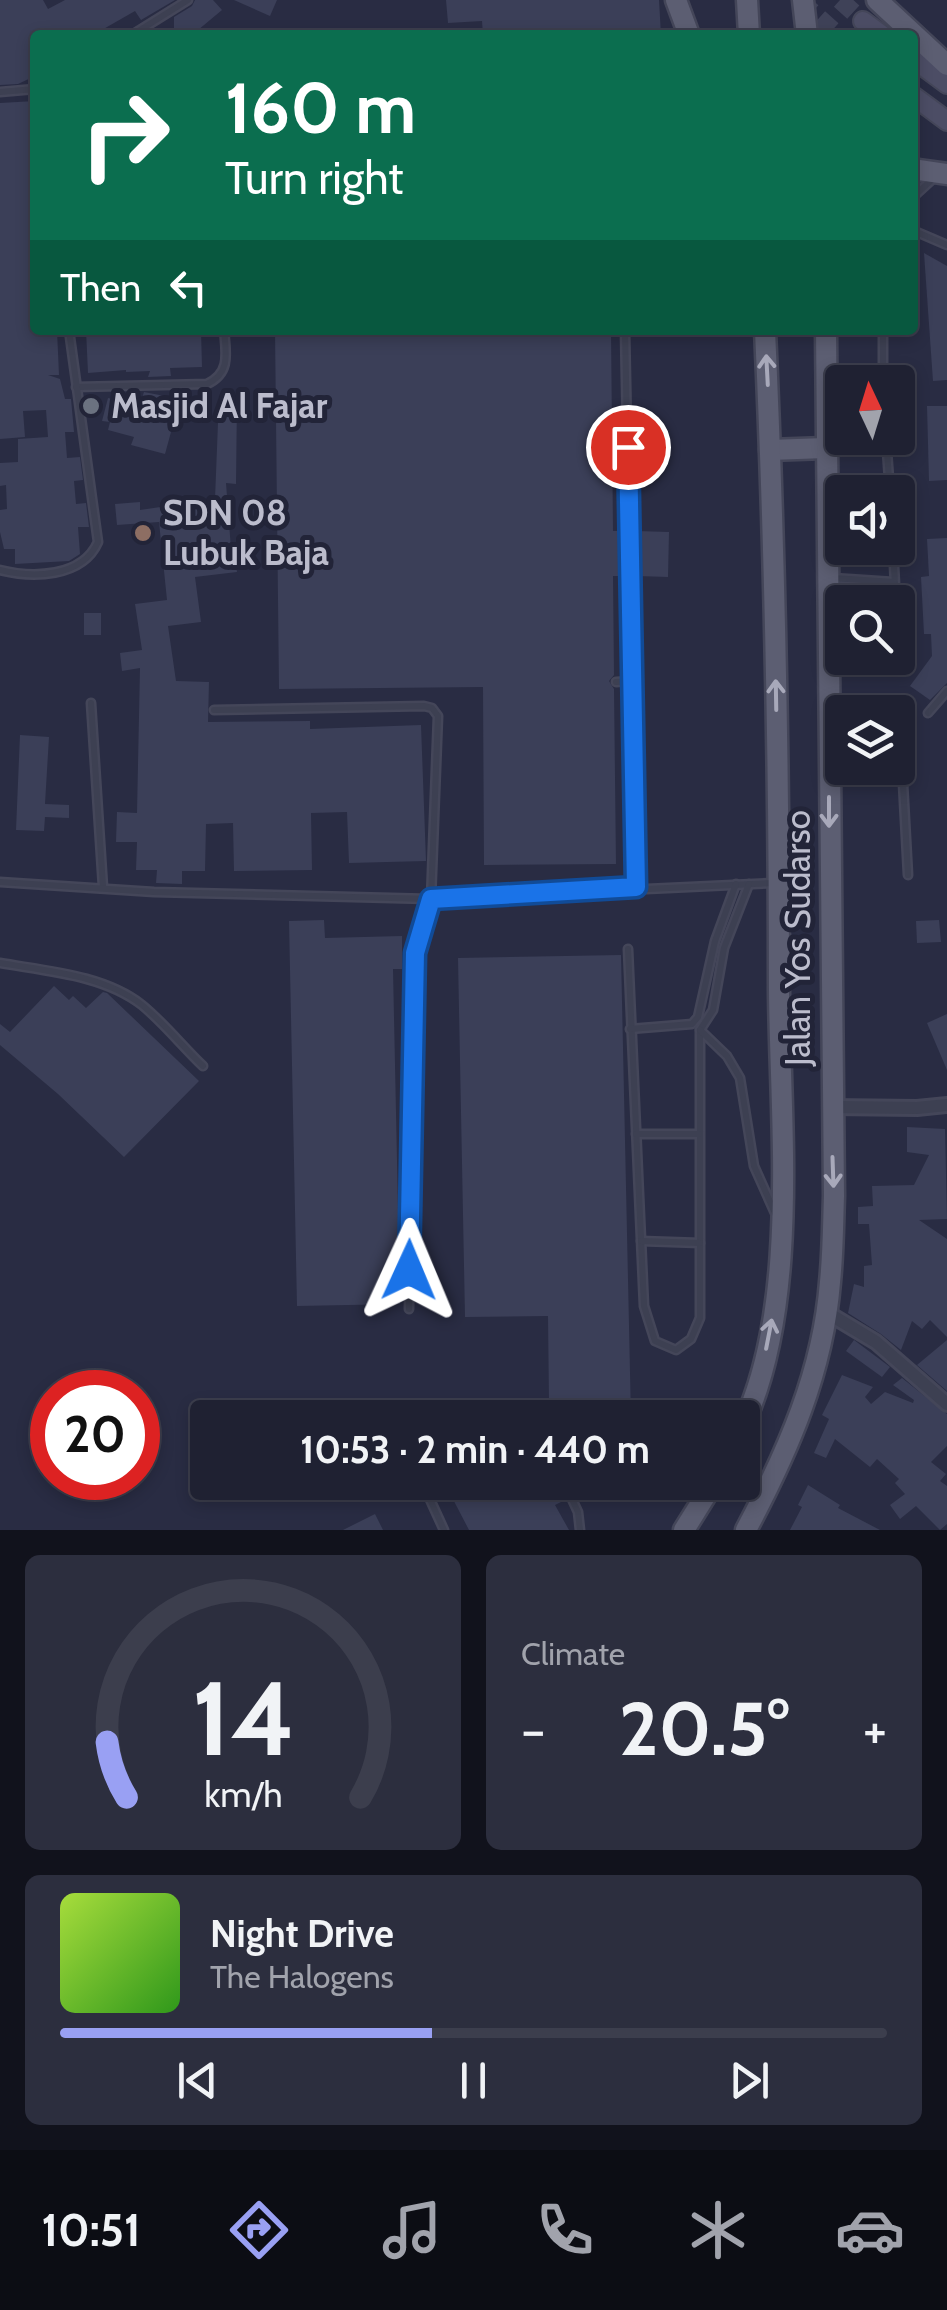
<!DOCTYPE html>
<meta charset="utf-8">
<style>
body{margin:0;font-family:Cabin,sans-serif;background:#2c2e3e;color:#f1f3f6;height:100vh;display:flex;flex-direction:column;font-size:38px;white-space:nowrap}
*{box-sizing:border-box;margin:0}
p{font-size:32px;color:#a1a3ac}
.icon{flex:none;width:55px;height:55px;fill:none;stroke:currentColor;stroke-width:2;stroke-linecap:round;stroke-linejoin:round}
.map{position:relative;height:1530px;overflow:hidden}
.side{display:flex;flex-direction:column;gap:25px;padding:25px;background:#11121c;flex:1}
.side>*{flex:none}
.banner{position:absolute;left:30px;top:30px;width:888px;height:305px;border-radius:10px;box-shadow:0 5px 15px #0003,0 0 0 2px #3c3e4d;background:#0b6e4f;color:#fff;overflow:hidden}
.needle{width:65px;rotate:356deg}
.buttons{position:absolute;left:825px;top:365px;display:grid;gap:20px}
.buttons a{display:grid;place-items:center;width:90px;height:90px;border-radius:10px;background:#1f2132;box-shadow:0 5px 15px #0003,0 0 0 2px #3c3e4d;font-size:50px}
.speed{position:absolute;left:30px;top:1370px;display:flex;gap:20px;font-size:50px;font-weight:700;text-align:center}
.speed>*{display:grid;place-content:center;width:130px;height:130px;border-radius:50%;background:#1f2132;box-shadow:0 5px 15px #0003,0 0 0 2px #3c3e4d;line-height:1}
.speed .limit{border:15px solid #d22;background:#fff;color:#111}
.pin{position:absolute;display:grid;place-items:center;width:85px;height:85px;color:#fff;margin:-42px;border:5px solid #fff;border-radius:50%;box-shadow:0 2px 10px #0007}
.me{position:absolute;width:110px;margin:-55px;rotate:1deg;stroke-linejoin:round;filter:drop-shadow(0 0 8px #0008)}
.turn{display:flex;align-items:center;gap:35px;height:210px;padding:0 30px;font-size:45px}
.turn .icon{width:130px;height:130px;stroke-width:2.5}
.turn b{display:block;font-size:70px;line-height:85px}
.then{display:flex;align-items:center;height:95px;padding:0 30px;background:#0003;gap:20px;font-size:38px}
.big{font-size:75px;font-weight:800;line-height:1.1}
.side .card{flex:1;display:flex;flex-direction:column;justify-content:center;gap:15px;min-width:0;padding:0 35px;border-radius:15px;background:#2c2e3e}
.side .dial{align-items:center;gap:0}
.dial svg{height:260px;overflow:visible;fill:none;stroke:#3c3e4d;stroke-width:7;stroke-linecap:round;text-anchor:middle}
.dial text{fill:#f1f3f6;stroke:none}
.song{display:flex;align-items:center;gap:30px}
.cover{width:120px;height:120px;border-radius:15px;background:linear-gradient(135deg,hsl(80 70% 55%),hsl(110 70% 35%))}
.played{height:10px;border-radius:5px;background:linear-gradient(90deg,#99a0f3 45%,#3c3e4d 45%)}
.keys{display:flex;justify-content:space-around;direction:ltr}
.heat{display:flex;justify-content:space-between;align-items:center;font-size:55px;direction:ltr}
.side .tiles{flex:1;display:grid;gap:25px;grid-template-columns:1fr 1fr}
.card:last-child{grid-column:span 2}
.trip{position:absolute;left:190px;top:1400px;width:570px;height:100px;border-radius:10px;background:#1f2132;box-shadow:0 5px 15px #0003,0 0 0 2px #3c3e4d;font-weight:800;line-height:100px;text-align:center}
.dock{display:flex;height:160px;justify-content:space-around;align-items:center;background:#0c0d14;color:#a1a3ac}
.dock .icon{width:70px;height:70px}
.dock .active{color:#99a0f3}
.dock b{font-size:45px;color:#f1f3f6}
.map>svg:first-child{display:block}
</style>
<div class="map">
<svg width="947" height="1530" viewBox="0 0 947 1530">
<rect width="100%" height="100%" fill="#292c43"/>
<g fill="#3b3f58">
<path d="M 0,0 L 43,0 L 48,9 L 65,0 L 175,0 L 141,20 L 135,11 L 93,35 L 35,35 L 35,76 L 18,84 L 0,85 Z"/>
<path d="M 195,0 L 213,0 L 222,10 L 192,35 L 174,35 L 174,17 L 192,6 Z"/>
<path d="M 234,0 L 277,0 L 270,16 Z"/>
<path d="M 446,0 L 659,0 L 661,35 L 483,35 L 482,21 L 448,23 Z"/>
<path d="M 35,101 L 35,152 L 30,152 L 35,188 L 35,330 L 57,330 L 59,375 L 48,375 L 60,379 L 65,399 L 71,399 L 74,432 L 65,432 L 67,458 L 80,457 L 83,480 L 74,481 L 76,504 L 86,503 L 89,527 L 78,527 L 80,554 L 69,561 L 15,564 L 15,549 L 4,549 L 0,532 L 0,510 L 7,509 L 6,485 L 0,486 L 0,463 L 18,462 L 18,439 L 48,437 L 46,410 L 23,411 L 25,437 L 0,439 L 0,103 Z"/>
<path d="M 924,253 L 947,266 L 947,380 L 933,381 Z"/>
<path d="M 86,330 L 141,330 L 147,331 L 148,335 L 201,330 L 202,367 L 170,368 L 171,376 L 148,377 L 150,371 L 126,372 L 126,370 L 88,373 Z"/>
<path d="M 275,330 L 611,330 L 613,531 L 622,531 L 623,576 L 613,576 L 614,675 L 609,681 L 614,689 L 616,864 L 484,865 L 483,687 L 279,689 Z"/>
<path d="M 144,392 L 180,399 L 165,454 L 131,445 L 134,437 L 108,430 L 110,422 L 102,421 L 108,398 L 117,400 L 119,395 L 141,401 Z"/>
<path d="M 219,397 L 237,398 L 236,484 L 226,483 L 231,549 L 234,549 L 237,572 L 195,577 L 201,622 L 168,626 L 176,681 L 209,682 L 208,722 L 310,721 L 310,729 L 421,725 L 426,861 L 349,863 L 347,812 L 311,813 L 312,870 L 234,871 L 233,823 L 206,824 L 205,871 L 182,871 L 182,884 L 156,883 L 157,870 L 136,870 L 137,842 L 116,842 L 117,812 L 137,813 L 140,668 L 122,671 L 120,653 L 142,650 L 135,604 L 167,600 L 159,522 L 117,525 L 115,504 L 140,502 L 140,510 L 215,499 Z"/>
<path d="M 927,406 L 947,406 L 947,480 L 929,481 Z"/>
<path d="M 636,531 L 669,532 L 668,577 L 637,576 Z"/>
<path d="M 947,538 L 947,683 L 930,700 L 910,686 L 932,656 L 931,634 L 924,634 L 921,577 L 929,576 L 927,539 Z"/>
<rect x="84" y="613" width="17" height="22"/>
<path d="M 20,735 L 49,737 L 45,804 L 69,805 L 69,818 L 45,817 L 44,831 L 16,830 Z"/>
<path d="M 324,920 L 325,938 L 402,936 L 402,969 L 393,969 L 400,1304 L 297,1306 L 289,921 Z"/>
<path d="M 939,920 L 941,942 L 917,943 L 916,921 Z"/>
<path d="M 621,955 L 631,1418 L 565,1418 L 564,1404 L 549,1404 L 548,1316 L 465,1317 L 458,958 Z"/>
<path d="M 54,986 L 69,1000 L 73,996 L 86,1008 L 103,992 L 107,993 L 199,1081 L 124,1157 L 58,1094 L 0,1045 L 0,1024 L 10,1032 Z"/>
<path d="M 947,1014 L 947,1070 L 927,1023 Z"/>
<path d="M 907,1127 L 945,1129 L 947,1219 L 919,1220 L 947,1239 L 947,1337 L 930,1320 L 922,1329 L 912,1321 L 901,1350 L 881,1334 L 848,1313 L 854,1284 L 864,1287 L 864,1266 L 872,1265 L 869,1224 L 858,1224 L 858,1207 L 873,1206 L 872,1186 L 914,1185 L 929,1155 L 907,1152 Z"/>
<path d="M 854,1340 L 890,1367 L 882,1377 L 846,1351 Z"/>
<path d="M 947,1340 L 947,1391 L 917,1365 Z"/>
<path d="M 842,1375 L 873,1387 L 865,1397 L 871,1404 L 885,1392 L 913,1403 L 914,1400 L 893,1385 L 902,1378 L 947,1414 L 947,1446 L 931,1462 L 946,1474 L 940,1481 L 947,1486 L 947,1524 L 940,1530 L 916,1506 L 900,1519 L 890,1505 L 905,1494 L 895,1483 L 899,1479 L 877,1459 L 870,1467 L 835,1439 L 826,1458 L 814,1453 L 829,1419 L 822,1415 Z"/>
<path d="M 444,1482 L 553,1482 L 563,1501 L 555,1505 L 569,1530 L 469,1530 Z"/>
<path d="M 808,1485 L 840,1505 L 838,1508 L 880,1530 L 790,1530 L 802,1507 L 798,1505 Z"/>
<path d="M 375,1514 L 383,1530 L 343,1530 Z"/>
</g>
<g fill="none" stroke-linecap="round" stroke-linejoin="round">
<g stroke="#3f4258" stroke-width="18" stroke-dasharray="18 9" stroke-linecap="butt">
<path d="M 799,0 L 838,35"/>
<path d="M 840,0 L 863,21"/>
</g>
<defs>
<g id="lane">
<path d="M 132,35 L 188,0"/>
<path d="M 0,92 L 35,89"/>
<path d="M 912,198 L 936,176"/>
<path d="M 912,230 L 947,245"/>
<path d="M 625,330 L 636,887"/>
<path d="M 883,382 L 883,330"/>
<path d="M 76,387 L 207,384 C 231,373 226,353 224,330"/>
<path d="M 886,438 L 890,492"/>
<path d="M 893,548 L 896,602"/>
<path d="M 0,570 C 32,578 82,578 98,542 L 69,330"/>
<path d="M 833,578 L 894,582"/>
<path d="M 898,634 L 899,665"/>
<path d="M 616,682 L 632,681"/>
<path d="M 91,703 L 103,887"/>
<path d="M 214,710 L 424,706 L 432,708 L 438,716 L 431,899 L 415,953 L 409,1309"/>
<path d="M 928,713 L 947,691"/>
<path d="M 898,752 L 902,765 L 908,875"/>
<path d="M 0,882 L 154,892 L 431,899 L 773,883"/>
<path d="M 628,949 L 644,1306 L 655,1341 L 676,1350 L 691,1339 L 700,1318 L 700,1030 L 713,1010 L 724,948 L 749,884"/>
<path d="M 0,963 C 46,971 104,975 142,1005 C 164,1023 183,1047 203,1066"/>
<path d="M 630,1029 L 692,1024 L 698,1017 L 715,941 L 736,884"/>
<path d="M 700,1030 L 727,1056 L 740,1078 L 754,1166 L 775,1213"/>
<path d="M 636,1134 L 699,1134"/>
<path d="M 641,1241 L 700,1243"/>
<path d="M 459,1418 C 481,1405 500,1402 521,1418"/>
<path d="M 422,1482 L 444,1530"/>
<path d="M 564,1482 L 578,1512 L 580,1530"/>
</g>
<g id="street">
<path d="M 831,1107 L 917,1108 L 947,1105"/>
<path d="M 826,1312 L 876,1342 L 947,1404"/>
</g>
<g id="secondary">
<path d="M 863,21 L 882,35"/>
<path d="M 912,58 L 947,84"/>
<path d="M 912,95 L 947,121"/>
</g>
<g id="primary">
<path d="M 676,0 L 689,35"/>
<path d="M 747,0 L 749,35"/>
<path d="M 803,0 L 807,35"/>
<path d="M 877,0 L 947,65"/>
<path d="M 912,169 L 947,174"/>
<path d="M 770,450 L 825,448"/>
<path d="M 742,1427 C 800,1305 780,1125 779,991 C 779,771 775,550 765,330"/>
<path d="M 684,1530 L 714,1482"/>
<path d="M 746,1530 C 788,1451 823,1372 830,1282 C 833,1253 833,1224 834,1196 L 826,330"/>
</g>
</defs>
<use href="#lane" stroke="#444659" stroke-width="11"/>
<use href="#street" stroke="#444659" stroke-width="18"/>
<use href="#secondary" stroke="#444659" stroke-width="22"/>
<use href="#primary" stroke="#444659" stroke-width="25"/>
<use href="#lane" stroke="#3d4052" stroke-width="6"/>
<use href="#street" stroke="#3d4052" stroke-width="12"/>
<use href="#secondary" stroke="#4c4d65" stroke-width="18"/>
<use href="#primary" stroke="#5c5e72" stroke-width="20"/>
</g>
<defs><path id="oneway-shaft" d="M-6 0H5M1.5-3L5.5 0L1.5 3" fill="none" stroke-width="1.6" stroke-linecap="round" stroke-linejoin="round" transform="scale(2.5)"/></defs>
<g stroke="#a8a9ba">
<use href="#oneway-shaft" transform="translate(767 370) rotate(-93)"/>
<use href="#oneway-shaft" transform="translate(776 695) rotate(-91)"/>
<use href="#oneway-shaft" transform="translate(829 812) rotate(90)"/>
<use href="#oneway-shaft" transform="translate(833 1172) rotate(88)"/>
<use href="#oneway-shaft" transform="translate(769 1334) rotate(-79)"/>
</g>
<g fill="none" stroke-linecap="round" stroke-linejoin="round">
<defs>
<path id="route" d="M 409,1270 L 415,953 L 431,899 L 636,887 L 628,447"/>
</defs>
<use href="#route" stroke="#114b97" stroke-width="25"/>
<use href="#route" stroke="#1a73e8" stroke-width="18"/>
</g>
<circle fill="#6b7280" stroke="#222438" stroke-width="4" cx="91" cy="406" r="10"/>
<circle fill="#8d6e63" stroke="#222438" stroke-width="4" cx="143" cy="533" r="10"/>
<g text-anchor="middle" stroke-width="10" stroke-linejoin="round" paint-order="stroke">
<g font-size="35" font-weight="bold" fill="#bbbccc" stroke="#222438" text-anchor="start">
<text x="111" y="418">Masjid Al Fajar</text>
<text x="163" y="525">SDN 08<tspan x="163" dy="40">Lubuk Baja</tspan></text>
</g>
<g font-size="35" fill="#bbbccc" stroke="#222438">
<text transform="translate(798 938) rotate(-90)" y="12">Jalan Yos Sudarso</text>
</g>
</g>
</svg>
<div class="buttons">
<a><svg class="needle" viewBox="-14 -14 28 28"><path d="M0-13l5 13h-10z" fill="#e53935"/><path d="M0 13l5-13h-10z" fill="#a1a3ac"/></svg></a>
<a><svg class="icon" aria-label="sound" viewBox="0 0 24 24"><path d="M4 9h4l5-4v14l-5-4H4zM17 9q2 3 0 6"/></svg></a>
<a><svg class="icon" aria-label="search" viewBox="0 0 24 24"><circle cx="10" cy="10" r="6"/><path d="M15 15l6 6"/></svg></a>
<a><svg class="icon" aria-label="layers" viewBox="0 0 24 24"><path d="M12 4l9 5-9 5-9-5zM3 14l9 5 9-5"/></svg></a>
</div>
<div class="speed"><div class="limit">20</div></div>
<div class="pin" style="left:628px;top:447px;background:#d93025"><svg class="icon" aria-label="arrive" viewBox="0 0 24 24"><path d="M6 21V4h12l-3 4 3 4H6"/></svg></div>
<svg class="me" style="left:409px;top:1270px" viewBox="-20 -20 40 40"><path d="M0-17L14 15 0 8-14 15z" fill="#1a73e8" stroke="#fff" stroke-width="4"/></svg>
<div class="trip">10:53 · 2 min · 440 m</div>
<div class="banner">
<div class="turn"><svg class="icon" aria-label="right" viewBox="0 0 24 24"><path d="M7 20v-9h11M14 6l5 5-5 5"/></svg><div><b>160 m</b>Turn right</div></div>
<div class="then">Then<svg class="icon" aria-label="left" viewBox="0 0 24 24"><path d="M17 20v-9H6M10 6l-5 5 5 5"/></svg></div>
</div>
</div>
<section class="side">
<div class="tiles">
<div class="card dial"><svg viewBox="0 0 100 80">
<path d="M14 69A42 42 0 1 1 86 69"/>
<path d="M14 69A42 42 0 0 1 8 52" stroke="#99a0f3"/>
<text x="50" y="56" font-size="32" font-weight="700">14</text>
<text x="50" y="72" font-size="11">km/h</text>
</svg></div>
<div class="card"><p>Climate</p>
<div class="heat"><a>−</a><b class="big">20.5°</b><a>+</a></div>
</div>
<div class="card">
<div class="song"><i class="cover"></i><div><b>Night Drive</b><p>The Halogens</p></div></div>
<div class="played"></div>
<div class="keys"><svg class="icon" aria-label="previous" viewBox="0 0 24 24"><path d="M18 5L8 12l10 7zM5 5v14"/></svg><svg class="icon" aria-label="pause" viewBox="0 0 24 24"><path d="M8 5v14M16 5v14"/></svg><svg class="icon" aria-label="next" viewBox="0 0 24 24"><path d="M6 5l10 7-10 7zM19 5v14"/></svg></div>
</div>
</div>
</section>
<nav class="dock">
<b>10:51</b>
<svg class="icon active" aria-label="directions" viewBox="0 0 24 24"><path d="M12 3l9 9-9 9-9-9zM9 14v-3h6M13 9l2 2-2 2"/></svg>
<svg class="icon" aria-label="music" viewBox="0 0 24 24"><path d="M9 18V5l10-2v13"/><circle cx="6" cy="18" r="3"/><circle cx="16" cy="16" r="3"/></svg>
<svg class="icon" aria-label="phone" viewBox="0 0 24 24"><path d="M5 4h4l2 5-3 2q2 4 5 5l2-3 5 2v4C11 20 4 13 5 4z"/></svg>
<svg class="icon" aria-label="climate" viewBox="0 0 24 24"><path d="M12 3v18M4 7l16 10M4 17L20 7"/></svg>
<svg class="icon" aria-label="car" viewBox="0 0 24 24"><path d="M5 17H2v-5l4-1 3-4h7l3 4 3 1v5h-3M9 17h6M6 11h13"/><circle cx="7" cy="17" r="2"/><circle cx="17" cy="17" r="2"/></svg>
</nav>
